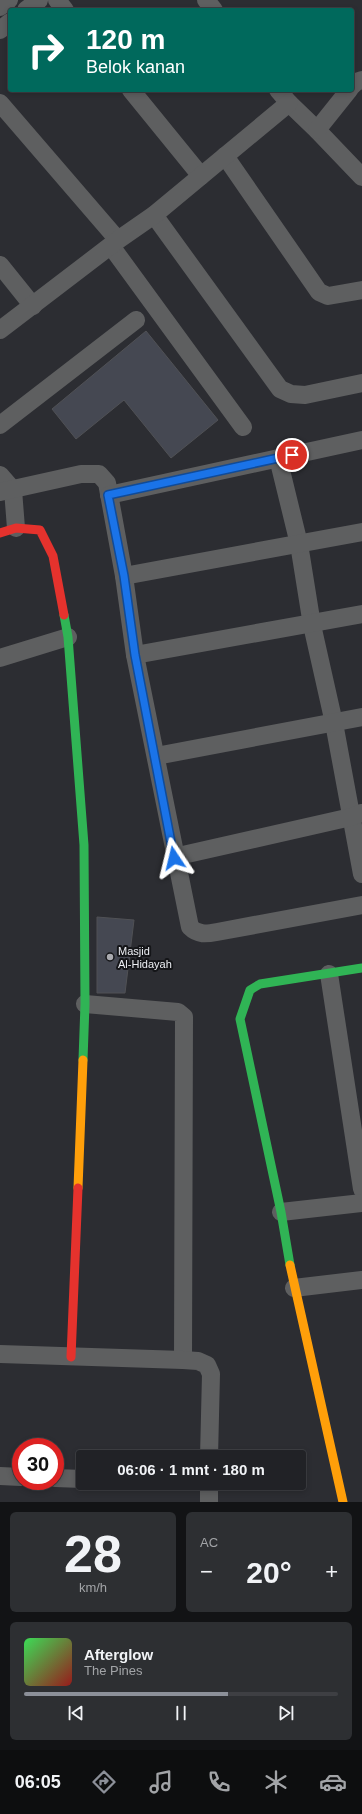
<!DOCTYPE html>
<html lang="id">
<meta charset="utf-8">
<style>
body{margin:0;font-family:Arial,sans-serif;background:#2d2f32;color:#f1f3f6;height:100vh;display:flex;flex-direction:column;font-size:15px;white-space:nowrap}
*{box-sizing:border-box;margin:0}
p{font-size:13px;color:#a2a4a7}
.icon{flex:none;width:22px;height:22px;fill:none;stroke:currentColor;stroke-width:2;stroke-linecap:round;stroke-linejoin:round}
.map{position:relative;height:1502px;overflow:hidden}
.sheet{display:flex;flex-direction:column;gap:10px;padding:10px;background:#121315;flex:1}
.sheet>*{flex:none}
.top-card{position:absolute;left:8px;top:8px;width:346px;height:84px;border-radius:4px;box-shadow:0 2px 6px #0003,0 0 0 1px #3e3f43;background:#00695c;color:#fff;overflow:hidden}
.speed{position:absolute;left:12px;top:1438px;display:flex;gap:8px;font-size:20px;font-weight:700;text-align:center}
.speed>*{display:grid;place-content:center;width:52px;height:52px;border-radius:50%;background:#212226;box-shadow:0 2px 6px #0003,0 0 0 1px #3e3f43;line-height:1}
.speed .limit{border:6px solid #d22;background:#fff;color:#111}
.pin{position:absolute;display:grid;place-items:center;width:34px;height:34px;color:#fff;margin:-17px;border:2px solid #fff;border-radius:50%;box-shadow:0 1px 4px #0007}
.me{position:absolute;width:44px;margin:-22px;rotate:350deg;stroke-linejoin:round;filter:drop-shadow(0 0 3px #0008)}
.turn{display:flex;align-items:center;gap:14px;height:84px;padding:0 12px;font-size:18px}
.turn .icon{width:52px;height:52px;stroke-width:2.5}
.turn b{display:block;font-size:28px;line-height:34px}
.big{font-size:30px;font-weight:700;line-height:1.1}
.sheet .tile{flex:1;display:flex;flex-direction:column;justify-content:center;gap:6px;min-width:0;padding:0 14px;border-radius:6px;background:#2d2f32}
.sheet .dial{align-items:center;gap:0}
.dial b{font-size:52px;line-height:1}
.song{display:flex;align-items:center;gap:12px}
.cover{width:48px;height:48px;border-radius:6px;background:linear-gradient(135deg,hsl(130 70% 55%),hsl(0 70% 35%))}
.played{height:4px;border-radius:2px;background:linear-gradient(90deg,#8c9099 65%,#3e3f43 65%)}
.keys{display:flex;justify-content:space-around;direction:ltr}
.heat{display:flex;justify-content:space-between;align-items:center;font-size:22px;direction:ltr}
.sheet .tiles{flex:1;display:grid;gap:10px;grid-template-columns:1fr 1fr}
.tile:last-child{grid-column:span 2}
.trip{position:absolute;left:76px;top:1450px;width:230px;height:40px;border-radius:4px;background:#212226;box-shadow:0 2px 6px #0003,0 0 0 1px #3e3f43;font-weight:700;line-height:40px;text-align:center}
.menu{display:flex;height:64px;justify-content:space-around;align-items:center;background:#0d0e0f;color:#a2a4a7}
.menu .icon{width:28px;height:28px}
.menu .selected{color:#8c9099}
.menu b{font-size:18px;color:#f1f3f6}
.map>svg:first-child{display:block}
</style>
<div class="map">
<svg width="362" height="1502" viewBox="0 0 362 1502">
<rect width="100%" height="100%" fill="#2c2d32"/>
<g fill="#454852" stroke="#505155">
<path d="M 146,331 L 218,420 L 171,458 L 124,400 L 76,439 L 52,409 Z"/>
<path d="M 97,917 L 134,920 L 125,993 L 97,993 Z"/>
</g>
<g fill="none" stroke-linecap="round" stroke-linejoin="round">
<g stroke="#5e5f60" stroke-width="18">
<path d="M 57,0 L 65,10"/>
<path d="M 206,0 L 214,10"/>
<path d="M 0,7 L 9,0"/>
<path d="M 26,10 L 39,0"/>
<path d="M 0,30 L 10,22"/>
<path d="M 352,86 L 356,82 L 362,80"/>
<path d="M 131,90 L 201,176"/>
<path d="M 278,90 L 289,103 L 317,130 L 362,177"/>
<path d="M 0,103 L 118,240"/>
<path d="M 317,130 L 349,90"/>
<path d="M 225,156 L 319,292 L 328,296 L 362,290"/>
<path d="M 154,215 L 280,389 L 291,394 L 305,395 L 362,383"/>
<path d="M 111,246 L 243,427"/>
<path d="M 0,265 L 33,306"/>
<path d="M 0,330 L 118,240 L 154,215 L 289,103"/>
<path d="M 0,425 L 136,320"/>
<path d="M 278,458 L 299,544 L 312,625 L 334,723 L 362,874"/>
<path d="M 0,475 L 13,490 L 16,528"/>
<path d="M 0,492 L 81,474 L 99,474 L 107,483 L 124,576 L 135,655 L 190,927 C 198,935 206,934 217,932 L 362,905"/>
<path d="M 109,495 L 362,440"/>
<path d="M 124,576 L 362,532"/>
<path d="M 135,655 L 362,614"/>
<path d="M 0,658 L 68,637"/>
<path d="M 156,756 L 362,717"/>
<path d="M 174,857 L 351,817 L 361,813"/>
<path d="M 329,974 L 362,1189"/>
<path d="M 85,1004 L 178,1012 L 184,1017 L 183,1360"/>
<path d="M 281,1212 L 362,1203"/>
<path d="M 294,1288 L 362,1280"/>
<path d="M 0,1354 L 183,1360 L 198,1361 L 207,1365 L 211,1374 L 209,1457"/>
<path d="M 0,1476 L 21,1477"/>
<path d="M 55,1478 L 83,1479"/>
<path d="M 209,1502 L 209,1483"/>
</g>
<g stroke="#30b455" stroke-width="9">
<path d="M 64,615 L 68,637 L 84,845 L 85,1004 L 83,1060"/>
<path d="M 290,1265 L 281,1212 L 240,1019 L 250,990 L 260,984 L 362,968"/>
</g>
<g stroke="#ff9f0a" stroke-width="9">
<path d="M 78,1188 L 83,1060"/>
<path d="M 290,1265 L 343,1502"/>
</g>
<g stroke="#e5322d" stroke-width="9">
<path d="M 0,533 L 16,528 L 40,530 L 53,556 L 64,615"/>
<path d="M 71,1357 L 78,1188"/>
</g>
</g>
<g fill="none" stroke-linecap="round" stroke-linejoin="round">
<defs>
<path id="route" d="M 174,858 L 135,655 L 124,576 L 108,495 L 292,455"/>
</defs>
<use href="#route" stroke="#114b97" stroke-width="10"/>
<use href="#route" stroke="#1a73e8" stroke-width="7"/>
</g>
<circle fill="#a9aaaf" stroke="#141518" stroke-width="1.5" cx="110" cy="957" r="4"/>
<g text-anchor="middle" stroke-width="4" stroke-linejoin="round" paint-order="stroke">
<g font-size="11" fill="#eceef3" stroke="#141518" text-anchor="start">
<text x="118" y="955">Masjid<tspan x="118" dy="13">Al-Hidayah</tspan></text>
</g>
</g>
</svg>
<div class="speed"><div class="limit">30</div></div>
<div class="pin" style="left:292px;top:455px;background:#d93025"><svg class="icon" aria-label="arrive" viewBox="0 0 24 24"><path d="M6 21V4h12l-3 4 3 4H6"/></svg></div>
<svg class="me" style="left:174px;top:858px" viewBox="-20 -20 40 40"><path d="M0-17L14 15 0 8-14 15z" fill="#1a73e8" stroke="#fff" stroke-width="4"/></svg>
<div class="trip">06:06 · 1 mnt · 180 m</div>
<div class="top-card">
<div class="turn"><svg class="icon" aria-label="right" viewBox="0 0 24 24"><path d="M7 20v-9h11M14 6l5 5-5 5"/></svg><div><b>120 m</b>Belok kanan</div></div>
</div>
</div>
<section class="sheet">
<div class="tiles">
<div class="tile dial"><b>28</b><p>km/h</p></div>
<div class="tile"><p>AC</p>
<div class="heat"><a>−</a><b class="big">20°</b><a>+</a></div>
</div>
<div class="tile">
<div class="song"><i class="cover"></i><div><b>Afterglow</b><p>The Pines</p></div></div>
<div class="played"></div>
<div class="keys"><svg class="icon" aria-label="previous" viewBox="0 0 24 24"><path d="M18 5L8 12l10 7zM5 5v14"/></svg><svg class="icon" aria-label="pause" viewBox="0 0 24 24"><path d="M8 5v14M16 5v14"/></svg><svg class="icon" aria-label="next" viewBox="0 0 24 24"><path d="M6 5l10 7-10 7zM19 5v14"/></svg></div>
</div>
</div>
</section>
<nav class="menu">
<b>06:05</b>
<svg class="icon selected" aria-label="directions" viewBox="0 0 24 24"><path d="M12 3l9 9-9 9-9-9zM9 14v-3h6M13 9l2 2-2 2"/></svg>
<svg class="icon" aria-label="music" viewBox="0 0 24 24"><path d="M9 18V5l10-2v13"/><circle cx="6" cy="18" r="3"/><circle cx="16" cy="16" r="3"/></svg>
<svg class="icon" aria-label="phone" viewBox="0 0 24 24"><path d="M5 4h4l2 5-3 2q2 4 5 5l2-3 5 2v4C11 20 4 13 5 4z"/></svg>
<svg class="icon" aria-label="climate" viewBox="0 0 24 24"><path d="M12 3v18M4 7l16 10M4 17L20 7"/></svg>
<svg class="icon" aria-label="car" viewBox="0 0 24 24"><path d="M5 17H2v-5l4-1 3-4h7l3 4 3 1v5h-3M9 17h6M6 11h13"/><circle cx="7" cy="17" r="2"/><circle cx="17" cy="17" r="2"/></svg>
</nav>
